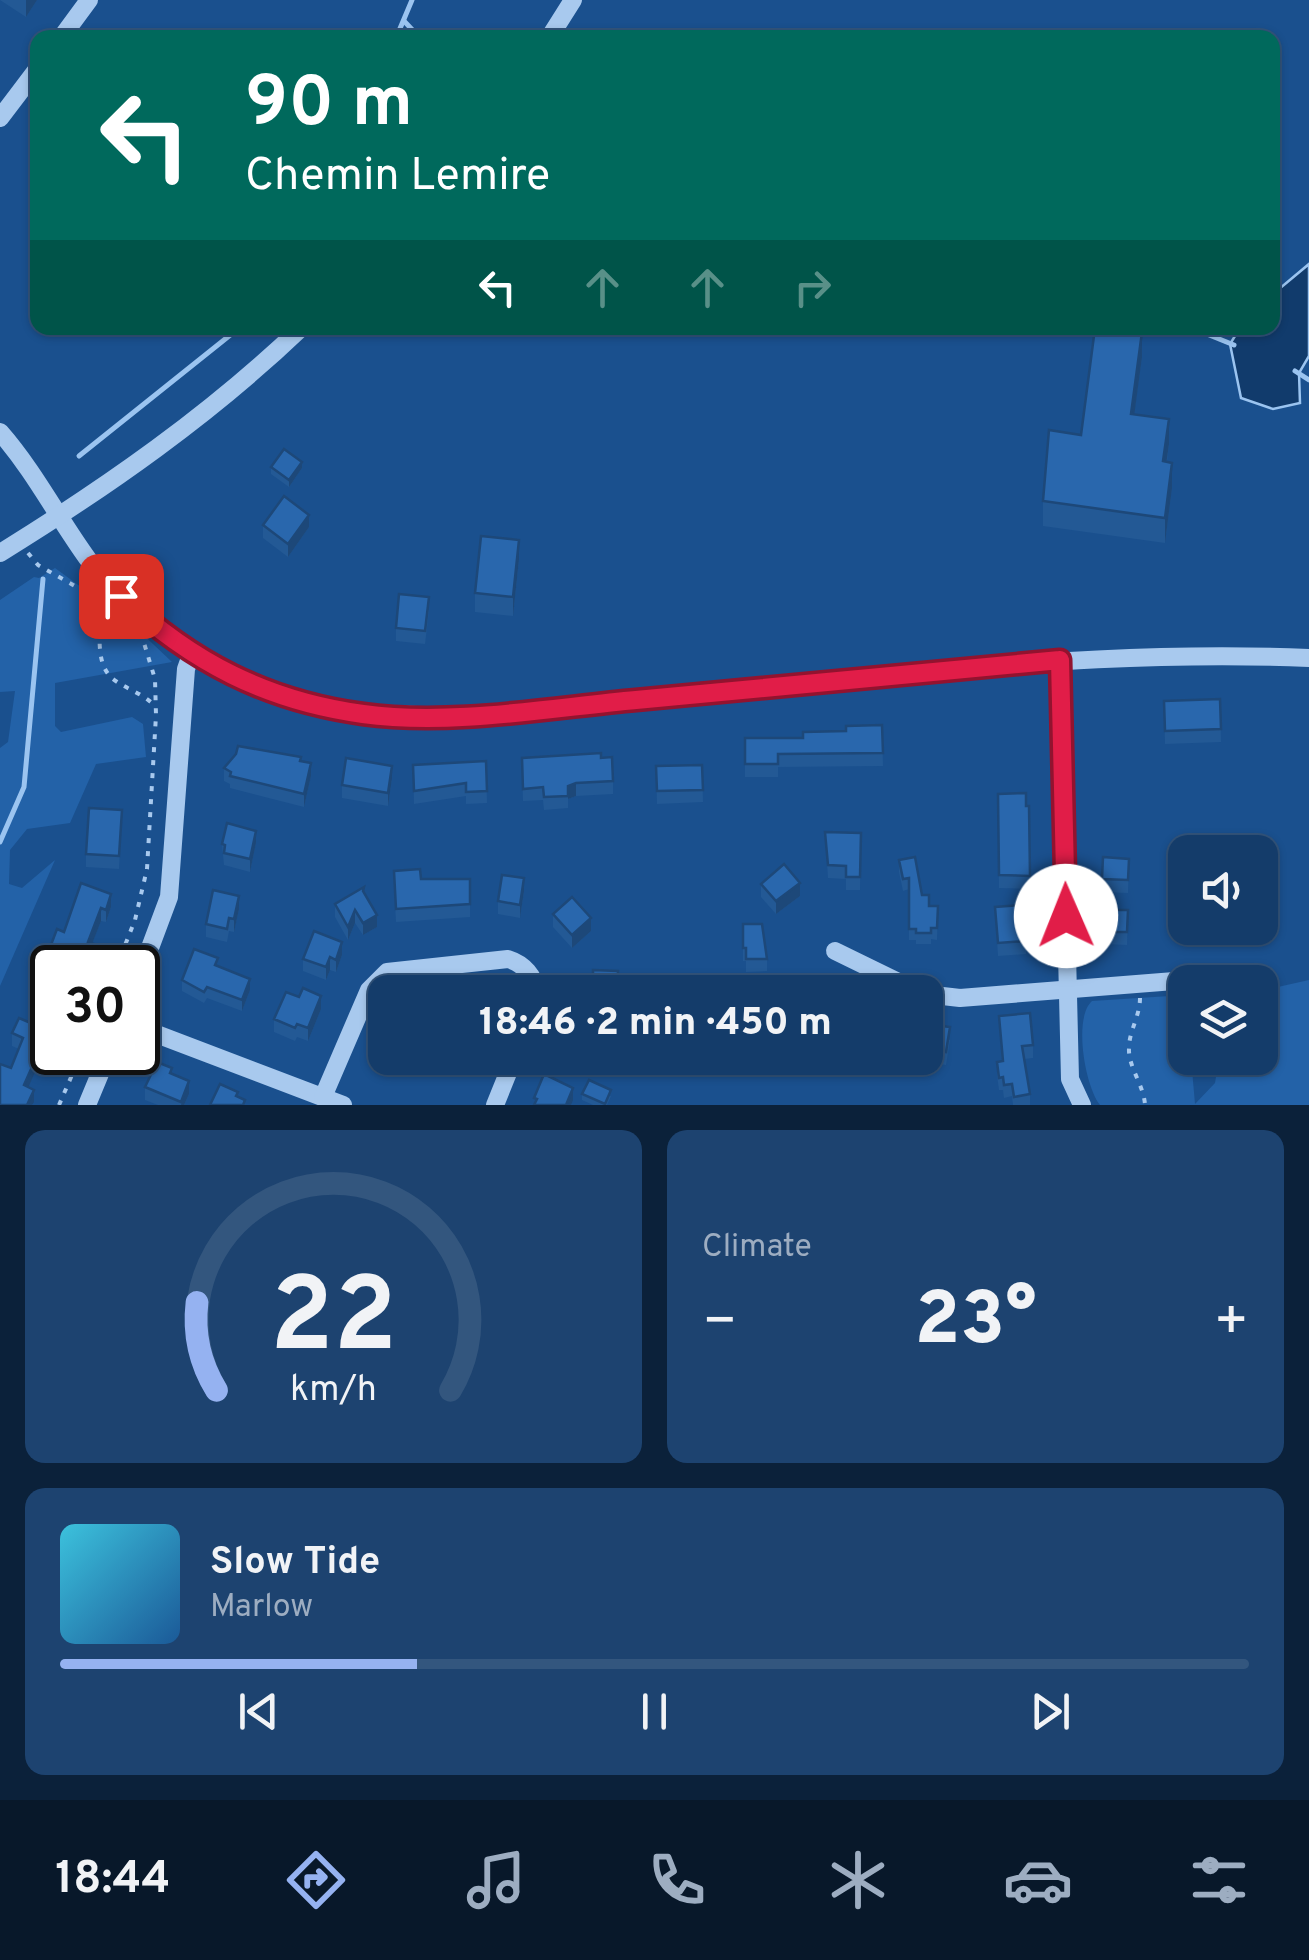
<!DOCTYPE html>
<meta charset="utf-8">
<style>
body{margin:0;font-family:Overpass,sans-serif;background:#1d4370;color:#f1f3f6;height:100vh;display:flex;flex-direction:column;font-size:38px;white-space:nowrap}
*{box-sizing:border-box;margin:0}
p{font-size:32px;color:#9dadc1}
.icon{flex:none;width:55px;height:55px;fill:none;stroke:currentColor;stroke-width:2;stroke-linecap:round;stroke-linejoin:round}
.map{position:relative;height:1105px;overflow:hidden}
.details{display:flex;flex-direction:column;gap:25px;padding:25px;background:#0b213a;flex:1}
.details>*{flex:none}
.banner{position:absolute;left:30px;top:30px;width:1250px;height:305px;border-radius:20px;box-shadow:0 2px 8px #0004,0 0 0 2px #33567e;background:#00695c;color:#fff;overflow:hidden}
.controls{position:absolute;left:1168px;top:835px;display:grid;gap:20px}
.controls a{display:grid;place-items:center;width:110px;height:110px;border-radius:20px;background:#143c6a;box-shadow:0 2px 8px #0004,0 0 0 2px #33567e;font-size:50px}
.speed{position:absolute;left:30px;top:945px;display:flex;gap:20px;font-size:50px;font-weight:700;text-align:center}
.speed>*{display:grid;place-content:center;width:130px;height:130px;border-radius:50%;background:#143c6a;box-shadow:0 2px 8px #0004,0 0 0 2px #33567e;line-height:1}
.speed .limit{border:5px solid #111;border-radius:15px;background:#fff;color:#111}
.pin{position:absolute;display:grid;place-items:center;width:85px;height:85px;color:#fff;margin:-42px;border-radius:20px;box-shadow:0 5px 15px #0006}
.me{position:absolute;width:110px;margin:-55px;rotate:359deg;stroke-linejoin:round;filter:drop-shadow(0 0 8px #0008)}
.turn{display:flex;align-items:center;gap:35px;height:210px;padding:0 50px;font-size:45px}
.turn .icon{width:130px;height:130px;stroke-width:2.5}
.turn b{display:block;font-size:70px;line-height:85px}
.lanes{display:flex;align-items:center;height:95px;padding:0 50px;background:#0003;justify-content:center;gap:50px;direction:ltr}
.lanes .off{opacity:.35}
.big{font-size:75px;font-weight:800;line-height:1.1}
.details .tile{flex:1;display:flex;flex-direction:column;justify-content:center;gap:15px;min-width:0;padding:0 35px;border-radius:20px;background:#1d4370}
.details .dial{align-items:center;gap:0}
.dial svg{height:260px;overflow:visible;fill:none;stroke:#33567e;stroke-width:7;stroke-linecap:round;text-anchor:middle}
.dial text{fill:#f1f3f6;stroke:none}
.song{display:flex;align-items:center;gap:30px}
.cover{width:120px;height:120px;border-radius:15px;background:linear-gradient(135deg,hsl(190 70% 55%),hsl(210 70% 35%))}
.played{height:10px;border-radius:5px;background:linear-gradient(90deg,#95b2f1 30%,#33567e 30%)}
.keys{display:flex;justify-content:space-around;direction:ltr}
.heat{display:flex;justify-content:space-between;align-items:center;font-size:55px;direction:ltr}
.details .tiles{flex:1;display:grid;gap:25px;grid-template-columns:1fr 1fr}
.tile:last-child{grid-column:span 2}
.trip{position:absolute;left:368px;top:975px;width:575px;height:100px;border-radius:20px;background:#143c6a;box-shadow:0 2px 8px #0004,0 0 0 2px #33567e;font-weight:800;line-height:100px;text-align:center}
.tab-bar{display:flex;height:160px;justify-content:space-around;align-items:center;background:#08182a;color:#9dadc1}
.tab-bar .icon{width:70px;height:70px}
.tab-bar .on{color:#95b2f1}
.tab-bar b{font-size:45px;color:#f1f3f6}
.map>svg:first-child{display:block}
</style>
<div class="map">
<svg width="1309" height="1105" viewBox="0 0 1309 1105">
<rect width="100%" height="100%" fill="#1a508e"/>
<g fill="#2362a8">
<path d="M 55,568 L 134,626 L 172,662 L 55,683 L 55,726 L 61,732 L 132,717 L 143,724 L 146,757 L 96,764 L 70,823 L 27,829 L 10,850 L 9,884 L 22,888 L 55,860 L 0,986 L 0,748 L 8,742 L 15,691 L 0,692 L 0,600 L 34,577 L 39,578 Z"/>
<path d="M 1309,980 L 1309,1105 L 1100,1105 C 1085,1086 1073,1018 1092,1001 L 1185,995 L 1185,1058 L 1191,1058 L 1195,1104 L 1215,1083 L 1219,1058 L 1260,1058 L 1260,991 Z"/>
</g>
<path fill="#113b6c" stroke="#9bc4f0" stroke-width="2.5" d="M 1309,264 L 1309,356 L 1299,373 L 1300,403 L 1273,409 L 1241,398 L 1230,344 L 1240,328 L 1272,328 L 1273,294 Z"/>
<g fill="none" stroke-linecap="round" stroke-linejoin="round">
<g stroke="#9bc4f0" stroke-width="5">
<path d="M 404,21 L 420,38"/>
<path d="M 396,38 L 412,0"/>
<path d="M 1192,328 L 1234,345"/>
<path d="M 1295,371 L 1309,380"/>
<path d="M 79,456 L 239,328"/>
<path d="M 0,842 L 24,787 L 43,579"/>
</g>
<g stroke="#a8c9ee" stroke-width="4" stroke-dasharray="5 8" stroke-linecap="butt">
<path d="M 28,553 L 38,565 L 94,597"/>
<path d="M 89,594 C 92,601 99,610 99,617 C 101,636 95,664 113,679 C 126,689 142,693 154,705"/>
<path d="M 116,968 L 135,920 L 147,869 L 156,715 L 155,679 L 144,643"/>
<path d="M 1140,998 C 1140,1016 1129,1031 1129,1048 C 1128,1067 1144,1085 1145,1105"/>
<path d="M 59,1105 L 82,1052"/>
</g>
<g stroke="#a8c9ee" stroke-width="18">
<path d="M 61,38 L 89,0"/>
<path d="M 549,38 L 573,0"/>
<path d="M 0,118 L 38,68"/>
<path d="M 0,432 C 35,472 59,520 90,562 C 116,597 154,630 190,654 C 321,739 478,715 624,701 C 712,692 799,683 887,675 C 1030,662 1165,652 1309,658"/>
<path d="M 0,553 C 107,487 210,415 301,328"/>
<path d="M 1060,660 L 1070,1079 L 1082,1105"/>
<path d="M 835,951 L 919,992"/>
<path d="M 138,980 L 169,897 L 186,669 L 191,655"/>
<path d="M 925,994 L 960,998 L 1187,980"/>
<path d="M 138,1027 L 343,1105"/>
<path d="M 323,1097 L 369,990 L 387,972 L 508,959 C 524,964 534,976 537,992"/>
<path d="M 87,1105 L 109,1052"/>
<path d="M 495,1105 L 514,1058"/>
</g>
</g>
<g fill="#235995">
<path d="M 0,0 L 37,0 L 26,17 Z"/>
<path d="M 1142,357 L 1134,414 L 1169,444 L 1167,462 L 1172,488 L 1165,543 L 1043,526 L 1043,501 L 1081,435 Z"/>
<path d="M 271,467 L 302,468 L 289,487 L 271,474 Z"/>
<path d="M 263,525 L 309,527 L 288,557 L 263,538 Z"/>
<path d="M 519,559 L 513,616 L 475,612 L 475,593 Z"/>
<path d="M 429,610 L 425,644 L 396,641 L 396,628 Z"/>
<path d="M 1220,699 L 1221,742 L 1165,744 L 1164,701 Z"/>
<path d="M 882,725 L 883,766 L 778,767 L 778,777 L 745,777 L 745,738 L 803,738 Z"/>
<path d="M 601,758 L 613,781 L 613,794 L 576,796 L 568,799 L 568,808 L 544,810 L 543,800 L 523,801 L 522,771 Z"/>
<path d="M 301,761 L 311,776 L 304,807 L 230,788 L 230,784 L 224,781 L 224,768 Z"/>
<path d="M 486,761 L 487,803 L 466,804 L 466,796 L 414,804 L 413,765 Z"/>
<path d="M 702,765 L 703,802 L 657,804 L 656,766 Z"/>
<path d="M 392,778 L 388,806 L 342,798 L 342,785 Z"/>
<path d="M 998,794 L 1029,806 L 1030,889 L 999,888 Z"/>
<path d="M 122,810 L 119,869 L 86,867 L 86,854 Z"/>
<path d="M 825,832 L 861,833 L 860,890 L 846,890 L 846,879 L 828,878 Z"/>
<path d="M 256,843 L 250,872 L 224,865 L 222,844 Z"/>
<path d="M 1103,857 L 1129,859 L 1128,893 L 1102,892 Z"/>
<path d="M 899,860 L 929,906 L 938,906 L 937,940 L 931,939 L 931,944 L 916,944 L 916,940 L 909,940 L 909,889 L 903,891 L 899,872 Z"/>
<path d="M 470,879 L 470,917 L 396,922 L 394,884 Z"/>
<path d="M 81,883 L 111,907 L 106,922 L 101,921 L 92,943 L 94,957 L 90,968 L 52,968 L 52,981 L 49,980 L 49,972 L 46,970 L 46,958 L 64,932 Z"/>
<path d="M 761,884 L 800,896 L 776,914 L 761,897 Z"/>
<path d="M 524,891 L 520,918 L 498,914 L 498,901 Z"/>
<path d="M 364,894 L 377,927 L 363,935 L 355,923 L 348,940 L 335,917 L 335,904 Z"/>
<path d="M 995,907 L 1026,941 L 1026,954 L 998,956 Z"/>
<path d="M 239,909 L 234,932 L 229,931 L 227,942 L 206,937 L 206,924 Z"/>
<path d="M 1104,910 L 1128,910 L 1127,945 L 1104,944 Z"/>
<path d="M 553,914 L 591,931 L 572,948 L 553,927 Z"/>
<path d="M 743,924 L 767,959 L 767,971 L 746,972 L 746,961 L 743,961 Z"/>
<path d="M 342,955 L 336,972 L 330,970 L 326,980 L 303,971 L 303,959 Z"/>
<path d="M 218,967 L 250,990 L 242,1011 L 207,998 L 204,1003 L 182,991 L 182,980 Z"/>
<path d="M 299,997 L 321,1009 L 308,1041 L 297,1037 L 295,1041 L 274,1032 L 274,1019 Z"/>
<path d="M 999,1016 L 1033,1045 L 1033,1058 L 1024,1059 L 1030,1094 L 1030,1105 L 1013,1105 L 1012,1096 L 1004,1098 L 1003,1090 L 999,1090 L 997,1075 L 997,1062 L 1002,1061 Z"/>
<path d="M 925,1024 L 950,1040 L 946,1065 L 900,1058 L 898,1062 L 887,1058 L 925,1058 Z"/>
<path d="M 12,1033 L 52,1052 L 57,1052 L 50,1076 L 36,1070 L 28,1087 L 34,1102 L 11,1068 L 19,1049 L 12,1046 Z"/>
<path d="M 572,1058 L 596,1058 L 593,1066 Z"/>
<path d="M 172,1074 L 189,1094 L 184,1105 L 158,1105 L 145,1100 L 145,1087 Z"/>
<path d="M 582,1094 L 611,1096 L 607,1105 L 593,1105 L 582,1100 Z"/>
</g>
<g fill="#1d4879">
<path d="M 26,0 L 37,0 L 26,17 Z"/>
<path d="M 1142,332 L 1142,357 L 1131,439 L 1131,414 Z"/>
<path d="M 1169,419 L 1169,444 L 1163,486 L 1163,461 Z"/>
<path d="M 302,462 L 302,468 L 289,487 L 289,480 Z"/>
<path d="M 1172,463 L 1172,488 L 1165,543 L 1165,518 Z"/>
<path d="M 309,515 L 309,527 L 288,557 L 288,544 Z"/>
<path d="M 519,540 L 519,559 L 513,616 L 513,597 Z"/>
<path d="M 311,763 L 311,776 L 304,807 L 304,794 Z"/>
<path d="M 392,766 L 392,778 L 388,806 L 388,793 Z"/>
<path d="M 576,783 L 576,796 L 568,799 L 568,786 Z"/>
<path d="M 256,831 L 256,843 L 250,872 L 250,859 Z"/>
<path d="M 524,878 L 524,891 L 520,918 L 520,905 Z"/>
<path d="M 800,883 L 800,896 L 776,914 L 776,901 Z"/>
<path d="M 111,894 L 111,907 L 106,922 L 106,910 Z"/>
<path d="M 239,896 L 239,909 L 234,932 L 234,919 Z"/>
<path d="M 101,908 L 101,921 L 88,954 L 88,942 Z"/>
<path d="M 355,910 L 355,923 L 348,940 L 348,927 Z"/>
<path d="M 377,915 L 377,927 L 363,935 L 363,923 Z"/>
<path d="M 591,918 L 591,931 L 572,948 L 572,935 Z"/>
<path d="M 342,942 L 342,955 L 336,972 L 336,960 Z"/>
<path d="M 94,944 L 94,957 L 90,968 L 87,968 Z"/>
<path d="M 330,957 L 330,970 L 326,980 L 326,967 Z"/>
<path d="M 250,979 L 250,990 L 242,1011 L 242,1000 Z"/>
<path d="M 321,996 L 321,1009 L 308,1041 L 308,1028 Z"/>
<path d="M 53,1052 L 57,1052 L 50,1076 L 50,1064 Z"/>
<path d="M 36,1058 L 36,1070 L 24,1097 L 24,1085 Z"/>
<path d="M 189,1081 L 189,1094 L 184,1105 L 181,1105 Z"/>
<path d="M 573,1088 L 573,1100 L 571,1105 L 566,1105 Z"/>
<path d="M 34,1090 L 34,1102 L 32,1105 L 27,1105 Z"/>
</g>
<g fill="#2967ad" stroke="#1d4879" stroke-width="2.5">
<path d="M 1095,328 L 1112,328 L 1142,332 L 1131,414 L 1169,419 L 1163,461 L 1172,463 L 1165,518 L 1043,501 L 1049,430 L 1081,435 Z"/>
<path d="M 284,449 L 302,462 L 289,480 L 271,467 Z"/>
<path d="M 284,496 L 309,515 L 288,544 L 263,525 Z"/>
<path d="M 481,536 L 519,540 L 513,597 L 475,593 Z"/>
<path d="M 399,594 L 429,597 L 425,631 L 396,628 Z"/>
<path d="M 1220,699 L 1221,729 L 1165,731 L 1164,701 Z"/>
<path d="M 882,725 L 883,753 L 778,754 L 778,764 L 745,764 L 745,738 L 803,738 L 803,732 L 846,731 L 846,726 Z"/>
<path d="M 238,746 L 301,757 L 300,761 L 311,763 L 304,794 L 230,776 L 231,772 L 224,768 L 236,754 Z"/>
<path d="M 601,753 L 601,758 L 612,757 L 613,781 L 576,783 L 568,786 L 568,796 L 544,797 L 543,787 L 523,789 L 522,758 Z"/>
<path d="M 346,758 L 392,766 L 388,793 L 342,785 Z"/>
<path d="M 486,761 L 487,791 L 466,792 L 466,783 L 414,791 L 413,765 Z"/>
<path d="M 702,765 L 703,790 L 657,791 L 656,766 Z"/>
<path d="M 1026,793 L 1026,806 L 1029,806 L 1030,876 L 999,875 L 998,794 Z"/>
<path d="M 89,808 L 122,810 L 119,856 L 86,854 Z"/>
<path d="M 227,823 L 256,831 L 250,859 L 224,853 L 225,845 L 222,844 Z"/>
<path d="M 825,832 L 861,833 L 860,877 L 846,877 L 846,866 L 828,865 Z"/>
<path d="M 915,857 L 922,895 L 929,895 L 929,906 L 938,906 L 937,928 L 931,928 L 931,933 L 916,933 L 916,929 L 909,929 L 909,878 L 903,879 L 899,860 Z"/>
<path d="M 1103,857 L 1129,859 L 1128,880 L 1102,879 Z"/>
<path d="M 784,864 L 800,883 L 776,901 L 761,884 Z"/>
<path d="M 420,869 L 421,879 L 470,879 L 470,904 L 396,909 L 394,871 Z"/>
<path d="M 502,875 L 524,878 L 520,905 L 498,901 Z"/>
<path d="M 81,883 L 111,894 L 106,910 L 101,908 L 88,942 L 94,944 L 87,968 L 49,967 L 52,960 L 46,958 L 57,929 L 64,932 Z"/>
<path d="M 364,887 L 363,891 L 377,915 L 363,923 L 355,910 L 348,927 L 335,904 Z"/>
<path d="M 213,890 L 239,896 L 234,919 L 229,918 L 227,929 L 206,924 Z"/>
<path d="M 572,897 L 591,918 L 572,935 L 553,914 Z"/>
<path d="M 1023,905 L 1026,941 L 998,943 L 995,907 Z"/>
<path d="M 1104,910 L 1128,910 L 1127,932 L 1104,932 Z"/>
<path d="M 743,924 L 762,924 L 767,959 L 746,959 L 746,948 L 743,948 Z"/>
<path d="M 314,931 L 342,942 L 336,960 L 330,957 L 326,967 L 303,959 Z"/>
<path d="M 194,949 L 218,958 L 215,965 L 250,979 L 242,1000 L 207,987 L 204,992 L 182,980 Z"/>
<path d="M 593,970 L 618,971 L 617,992 L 587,992 L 587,984 L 593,984 Z"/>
<path d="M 767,976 L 787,992 L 753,992 Z"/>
<path d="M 303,988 L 321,996 L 308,1028 L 297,1024 L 295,1028 L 274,1019 L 286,992 L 299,997 Z"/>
<path d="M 1030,1013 L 1033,1045 L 1022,1046 L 1030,1094 L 1014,1097 L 1012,1084 L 1004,1085 L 1003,1077 L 999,1078 L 997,1062 L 1003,1061 L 999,1016 Z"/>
<path d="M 19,1018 L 52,1032 L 53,1052 L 50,1064 L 36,1058 L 24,1085 L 34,1090 L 27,1105 L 0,1105 L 0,1064 L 11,1068 L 23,1038 L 12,1033 Z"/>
<path d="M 925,1024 L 950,1027 L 946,1052 L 925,1049 Z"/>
<path d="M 157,1062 L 172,1068 L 170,1073 L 189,1081 L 181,1102 L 145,1087 Z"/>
<path d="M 544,1074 L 573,1088 L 566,1105 L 534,1105 L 537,1099 L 534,1098 Z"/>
<path d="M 589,1080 L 611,1090 L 605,1104 L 582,1094 Z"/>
<path d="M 220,1084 L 238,1092 L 236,1096 L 245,1100 L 243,1105 L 210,1105 Z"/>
</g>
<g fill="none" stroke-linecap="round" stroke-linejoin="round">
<defs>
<path id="route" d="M 121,596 C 191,662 267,701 363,714 C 450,726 549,708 636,700 C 778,686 919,673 1060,660 L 1066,916"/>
</defs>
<use href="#route" stroke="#92132f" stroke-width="25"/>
<use href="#route" stroke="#e11d48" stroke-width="18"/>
</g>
</svg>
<div class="controls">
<a><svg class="icon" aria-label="sound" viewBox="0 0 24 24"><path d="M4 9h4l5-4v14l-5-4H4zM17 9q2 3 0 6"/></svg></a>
<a><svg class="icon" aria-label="layers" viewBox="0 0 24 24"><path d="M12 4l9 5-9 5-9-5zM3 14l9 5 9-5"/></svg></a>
</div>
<div class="speed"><div class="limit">30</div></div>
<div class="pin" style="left:121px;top:596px;background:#d93025"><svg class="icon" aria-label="arrive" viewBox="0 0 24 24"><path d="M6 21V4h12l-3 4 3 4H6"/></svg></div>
<svg class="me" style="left:1066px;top:916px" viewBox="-20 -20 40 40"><circle r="19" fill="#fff"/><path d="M0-13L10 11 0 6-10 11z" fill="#e11d48"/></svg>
<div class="trip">18:46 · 2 min · 450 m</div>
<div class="banner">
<div class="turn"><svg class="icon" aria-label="left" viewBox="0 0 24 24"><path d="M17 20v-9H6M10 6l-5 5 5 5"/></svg><div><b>90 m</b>Chemin Lemire</div></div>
<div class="lanes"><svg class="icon" aria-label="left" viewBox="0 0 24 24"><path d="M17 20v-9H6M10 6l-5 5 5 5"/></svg><svg class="icon off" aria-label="ahead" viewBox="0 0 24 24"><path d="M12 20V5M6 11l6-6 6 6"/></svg><svg class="icon off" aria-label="ahead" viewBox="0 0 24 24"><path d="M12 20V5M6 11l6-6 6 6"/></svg><svg class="icon off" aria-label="right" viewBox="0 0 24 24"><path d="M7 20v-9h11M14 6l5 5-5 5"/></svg></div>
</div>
</div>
<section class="details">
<div class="tiles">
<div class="tile dial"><svg viewBox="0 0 100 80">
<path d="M14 69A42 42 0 1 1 86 69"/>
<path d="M14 69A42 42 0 0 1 8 42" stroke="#95b2f1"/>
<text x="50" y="56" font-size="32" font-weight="700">22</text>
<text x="50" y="72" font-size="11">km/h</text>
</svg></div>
<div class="tile"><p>Climate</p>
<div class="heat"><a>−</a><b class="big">23°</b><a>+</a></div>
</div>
<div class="tile">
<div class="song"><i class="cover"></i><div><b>Slow Tide</b><p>Marlow</p></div></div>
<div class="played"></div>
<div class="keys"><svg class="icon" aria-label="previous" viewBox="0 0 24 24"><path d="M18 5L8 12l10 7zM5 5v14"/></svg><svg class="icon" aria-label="pause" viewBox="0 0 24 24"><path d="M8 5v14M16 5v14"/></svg><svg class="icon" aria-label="next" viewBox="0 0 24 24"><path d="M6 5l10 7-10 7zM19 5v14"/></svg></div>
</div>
</div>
</section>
<nav class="tab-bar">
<b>18:44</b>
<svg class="icon on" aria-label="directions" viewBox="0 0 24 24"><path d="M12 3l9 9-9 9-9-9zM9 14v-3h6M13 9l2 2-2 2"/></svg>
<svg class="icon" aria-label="music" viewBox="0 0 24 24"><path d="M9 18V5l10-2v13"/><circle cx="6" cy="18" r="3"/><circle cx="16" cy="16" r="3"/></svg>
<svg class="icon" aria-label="phone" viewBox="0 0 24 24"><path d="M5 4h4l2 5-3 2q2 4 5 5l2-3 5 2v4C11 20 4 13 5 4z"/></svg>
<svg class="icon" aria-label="climate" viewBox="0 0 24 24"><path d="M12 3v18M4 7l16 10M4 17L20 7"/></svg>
<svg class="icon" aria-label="car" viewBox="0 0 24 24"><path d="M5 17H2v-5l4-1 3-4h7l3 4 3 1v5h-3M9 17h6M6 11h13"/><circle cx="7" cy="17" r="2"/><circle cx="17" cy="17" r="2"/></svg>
<svg class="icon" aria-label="filters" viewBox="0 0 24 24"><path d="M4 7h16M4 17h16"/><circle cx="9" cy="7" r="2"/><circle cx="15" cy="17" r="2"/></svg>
</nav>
